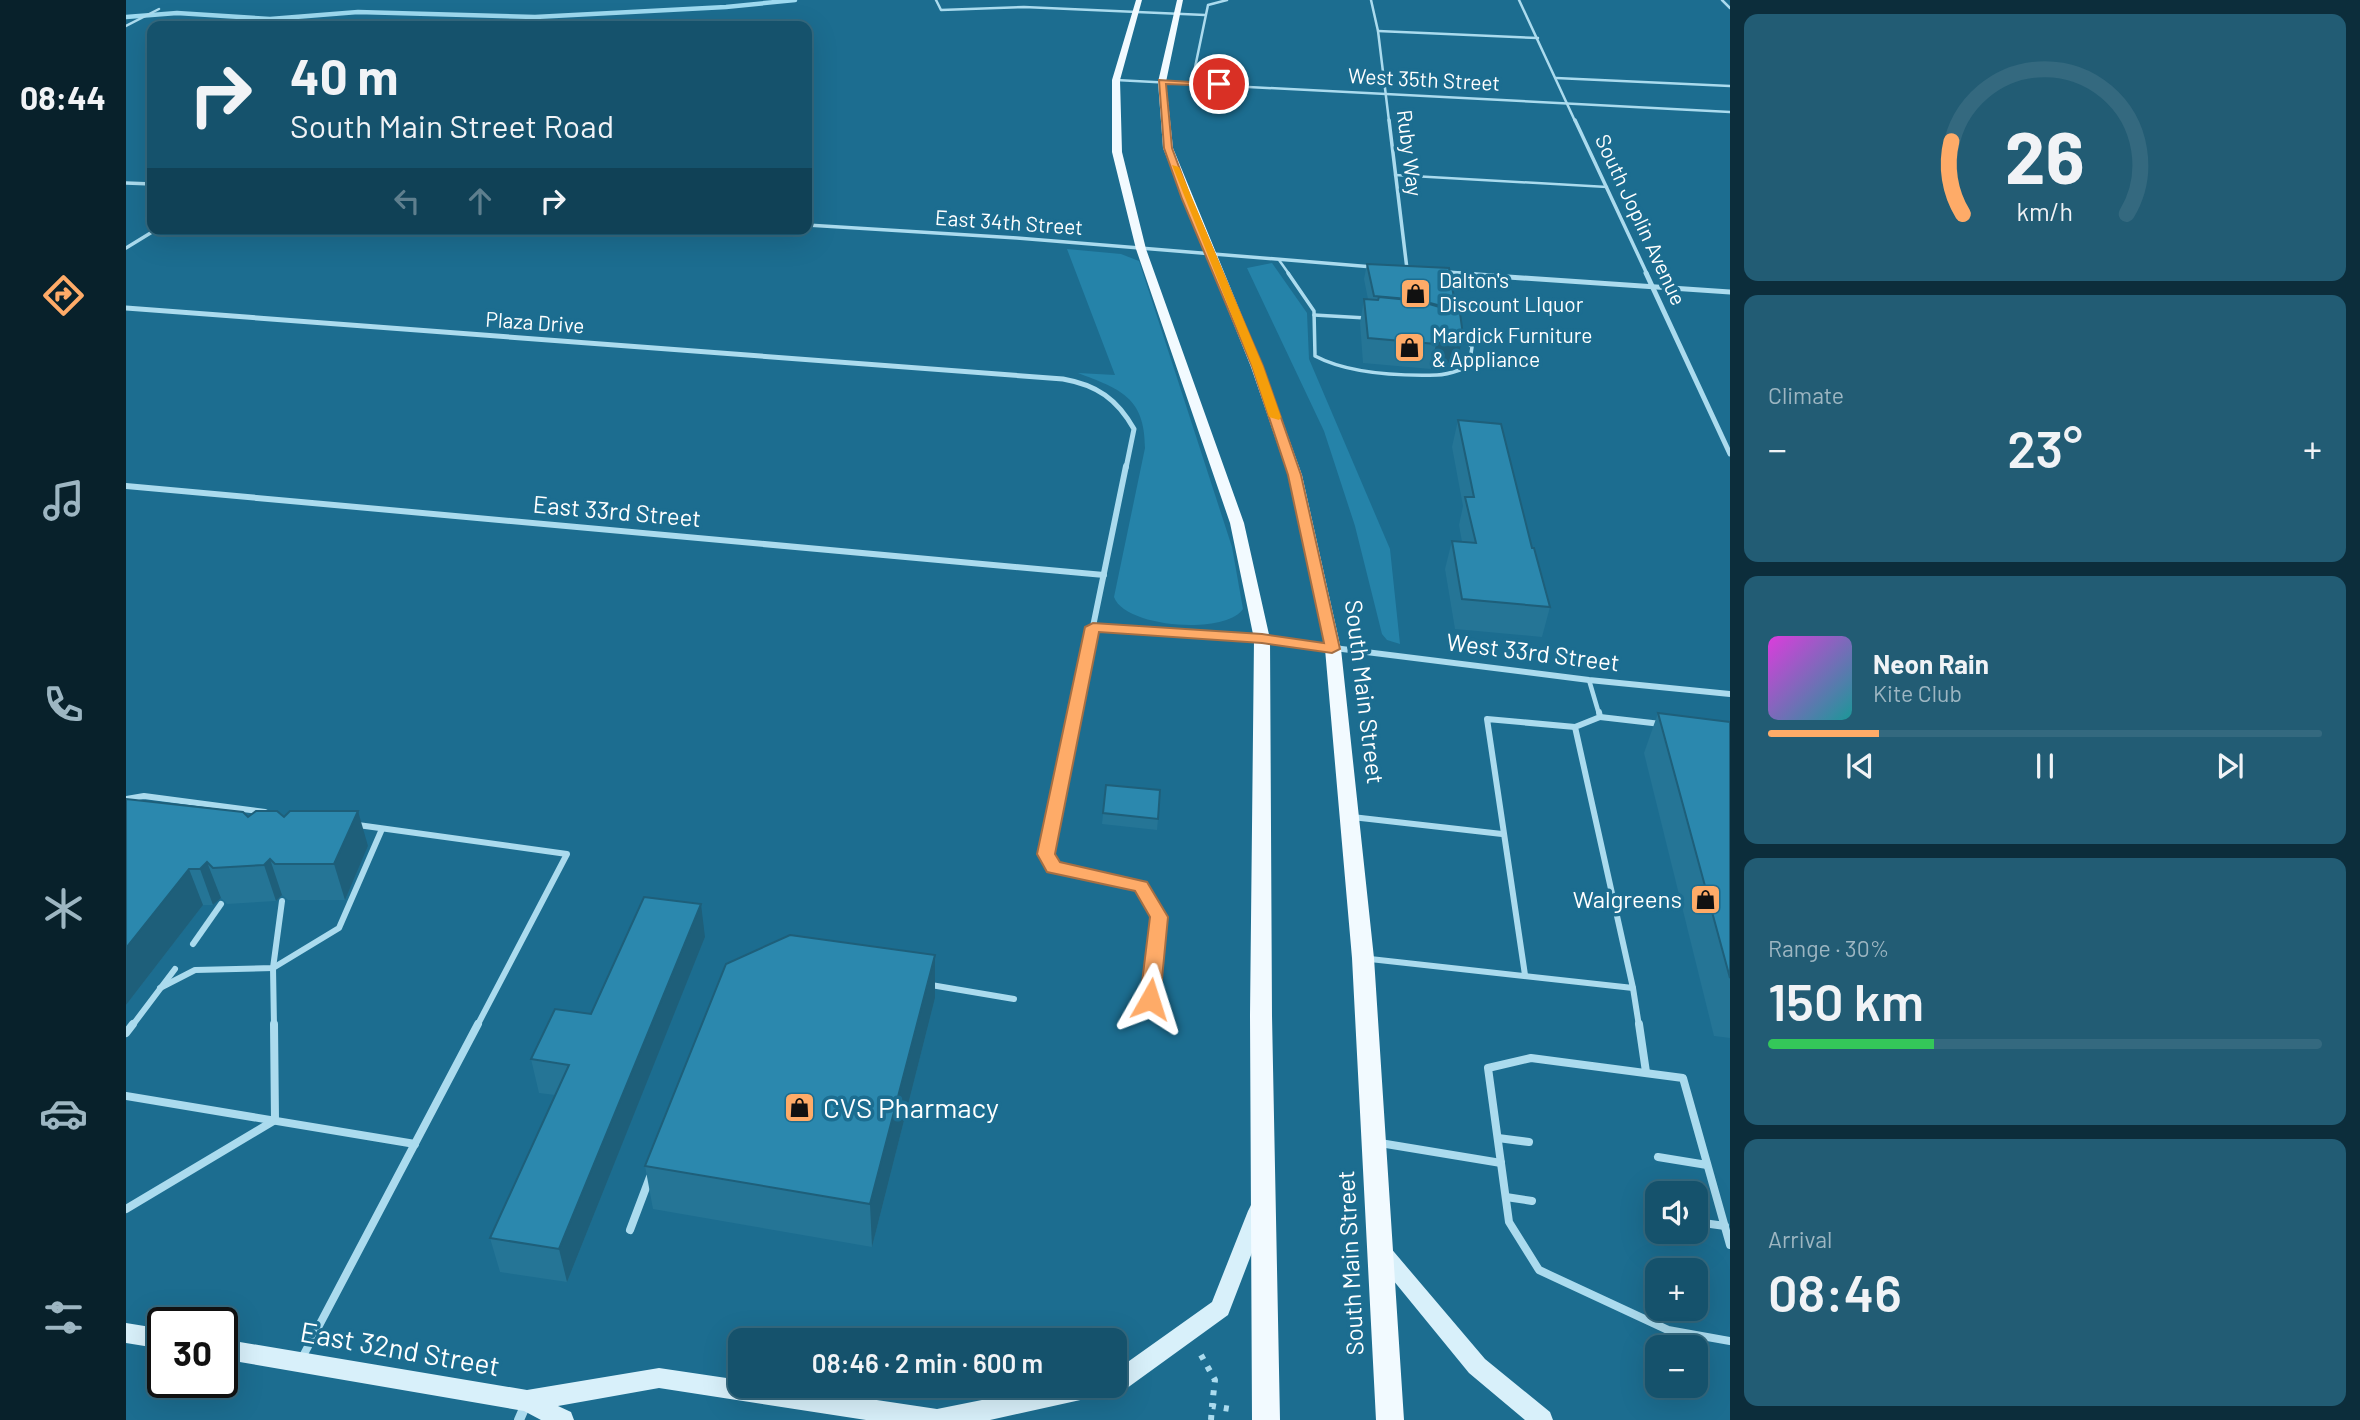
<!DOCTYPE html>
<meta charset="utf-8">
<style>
body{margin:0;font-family:Barlow,sans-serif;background:#225c74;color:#f1f3f6;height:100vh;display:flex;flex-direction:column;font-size:26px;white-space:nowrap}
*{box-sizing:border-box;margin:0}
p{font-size:23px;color:#9db6c2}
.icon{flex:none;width:38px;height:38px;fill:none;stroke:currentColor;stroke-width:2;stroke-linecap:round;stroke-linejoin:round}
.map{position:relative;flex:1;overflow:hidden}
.sheet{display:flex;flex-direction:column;gap:14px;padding:14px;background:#0c2d3b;width:630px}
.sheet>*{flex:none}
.guide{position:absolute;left:21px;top:21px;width:665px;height:214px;border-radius:14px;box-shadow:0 7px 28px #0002,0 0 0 2px #34697f;background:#15526c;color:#f1f3f6;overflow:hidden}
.fabs{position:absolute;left:1519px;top:1181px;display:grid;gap:14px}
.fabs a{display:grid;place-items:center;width:63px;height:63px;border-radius:14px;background:#15526c;box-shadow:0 7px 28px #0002,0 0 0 2px #34697f;font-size:35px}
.speed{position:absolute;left:21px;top:1307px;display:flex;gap:14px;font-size:35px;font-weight:700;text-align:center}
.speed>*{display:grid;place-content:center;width:91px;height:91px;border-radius:50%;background:#15526c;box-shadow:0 7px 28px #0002,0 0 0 2px #34697f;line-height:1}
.speed .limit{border:4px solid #111;border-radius:10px;background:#fff;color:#111}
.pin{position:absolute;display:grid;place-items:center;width:60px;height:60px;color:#fff;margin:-30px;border:4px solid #fff;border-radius:50%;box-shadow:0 2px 7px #0007}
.me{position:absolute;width:77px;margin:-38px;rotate:6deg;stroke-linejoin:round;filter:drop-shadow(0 0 5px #0008)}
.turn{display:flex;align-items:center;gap:24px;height:147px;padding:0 28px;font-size:32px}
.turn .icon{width:91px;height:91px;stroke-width:2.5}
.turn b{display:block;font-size:49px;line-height:60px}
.lanes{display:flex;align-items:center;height:66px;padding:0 28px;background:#0003;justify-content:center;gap:35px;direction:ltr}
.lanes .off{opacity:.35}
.big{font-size:52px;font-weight:600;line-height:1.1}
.sheet .widget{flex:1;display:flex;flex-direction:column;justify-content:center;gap:10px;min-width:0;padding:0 24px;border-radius:14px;background:#225c74}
.sheet .dial{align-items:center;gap:0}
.dial svg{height:182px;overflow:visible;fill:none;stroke:#34697f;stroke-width:7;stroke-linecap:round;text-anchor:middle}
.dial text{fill:#f1f3f6;stroke:none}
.song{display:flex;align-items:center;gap:21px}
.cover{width:84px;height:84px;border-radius:10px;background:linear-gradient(135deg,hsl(300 70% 55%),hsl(180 70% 35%))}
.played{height:7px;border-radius:4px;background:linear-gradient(90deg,#feab68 20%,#34697f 20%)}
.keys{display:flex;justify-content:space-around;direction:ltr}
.heat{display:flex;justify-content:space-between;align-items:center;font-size:38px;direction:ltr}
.charge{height:10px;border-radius:5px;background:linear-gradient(90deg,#34c759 30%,#34697f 0)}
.trip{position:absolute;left:602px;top:1328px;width:399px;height:70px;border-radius:14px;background:#15526c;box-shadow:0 7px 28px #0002,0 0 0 2px #34697f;font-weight:600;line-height:70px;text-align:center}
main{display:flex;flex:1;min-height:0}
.menu{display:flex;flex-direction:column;width:126px;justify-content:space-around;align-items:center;background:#08212b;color:#9db6c2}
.menu .icon{width:49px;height:49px}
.menu .on{color:#feab68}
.menu b{font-size:32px;color:#f1f3f6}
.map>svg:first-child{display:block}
</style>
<main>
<nav class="menu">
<b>08:44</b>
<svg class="icon on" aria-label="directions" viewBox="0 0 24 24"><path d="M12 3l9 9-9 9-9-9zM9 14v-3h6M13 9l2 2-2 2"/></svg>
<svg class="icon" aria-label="music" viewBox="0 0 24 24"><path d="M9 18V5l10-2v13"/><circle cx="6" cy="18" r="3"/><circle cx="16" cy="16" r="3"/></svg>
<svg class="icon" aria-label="phone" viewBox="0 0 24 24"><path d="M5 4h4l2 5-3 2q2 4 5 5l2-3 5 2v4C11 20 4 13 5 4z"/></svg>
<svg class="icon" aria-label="climate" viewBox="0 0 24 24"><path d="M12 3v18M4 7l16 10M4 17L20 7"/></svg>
<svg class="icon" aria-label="car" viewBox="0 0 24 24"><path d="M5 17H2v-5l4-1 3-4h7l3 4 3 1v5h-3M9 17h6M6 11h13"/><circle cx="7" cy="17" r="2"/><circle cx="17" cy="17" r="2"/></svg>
<svg class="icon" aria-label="filters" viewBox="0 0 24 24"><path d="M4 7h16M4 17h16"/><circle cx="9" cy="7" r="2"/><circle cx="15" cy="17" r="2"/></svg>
</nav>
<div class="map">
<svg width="1604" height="1420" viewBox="0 0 1604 1420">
<rect width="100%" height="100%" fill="#1c6d90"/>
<g fill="#2583a9">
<path d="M 941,249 L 995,254 L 1013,261 L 1106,547 L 1117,609 C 1100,635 999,628 988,597 L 1019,448 C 1019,397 994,389 952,373 L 989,375 Z"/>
<path d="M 1146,263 L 1181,313 L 1183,359 L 1264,549 L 1274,644 L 1261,640 L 1256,634 L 1229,526 L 1198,431 L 1121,268 Z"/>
</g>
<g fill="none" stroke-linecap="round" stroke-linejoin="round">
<path stroke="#9edaf0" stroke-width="4.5" d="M 0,17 L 51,13 L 144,19 L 232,12 L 409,17 L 600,7 L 669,0"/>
<g stroke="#abdbee" stroke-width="6" stroke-dasharray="5 8" stroke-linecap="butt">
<path d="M 1075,1355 L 1089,1380 L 1086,1406"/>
<path d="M 1085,1420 L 1086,1406 L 1110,1410"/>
</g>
<g stroke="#abdbee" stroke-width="2.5">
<path d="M 0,26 L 33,9"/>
<path d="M 1252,31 L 1412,38"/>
<path d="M 1430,78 L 1604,86"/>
<path d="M 1269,175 L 1481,187"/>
<path d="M 1153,260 L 1163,274"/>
</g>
<g stroke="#abdbee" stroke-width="3.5">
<path d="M 1162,273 L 1188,311 L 1189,356 C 1223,374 1273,376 1311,375 C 1322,375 1333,370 1343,367 L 1346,347 L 1332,332"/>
<path d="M 1188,315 L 1240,318"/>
</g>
<path stroke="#abdbee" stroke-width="4.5" d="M 1463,680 L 1473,714"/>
<g stroke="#abdbee" stroke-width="6">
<path d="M 1474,717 L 1535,724"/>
<path d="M 0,799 L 18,796 L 139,812"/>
<path d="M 1226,817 L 1376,834"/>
<path d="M 232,825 L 441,854 L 351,1026"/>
<path d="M 67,944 L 95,904"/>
<path d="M 1244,959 L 1507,988 L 1449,727 L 1474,717 L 1473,712"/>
<path d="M 1399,975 L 1361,719 L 1449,727"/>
<path d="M 805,985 L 888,999"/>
<path d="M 34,988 L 69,970 L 147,968 L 213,928 L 256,829"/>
<path d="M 1507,988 L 1513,1026"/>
<path d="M 6,1026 L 49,969"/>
<path d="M 148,1026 L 147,968 L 156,901"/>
</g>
<g stroke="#abdbee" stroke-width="8">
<path d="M 1513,1024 L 1520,1072"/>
<path d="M 0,1033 L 7,1024"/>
<path d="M 0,1096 L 289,1144"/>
<path d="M 1372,1138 L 1403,1142"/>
<path d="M 1254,1143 L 1375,1163"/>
<path d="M 1532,1157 L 1581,1165"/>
<path d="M 1380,1197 L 1406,1201"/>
<path d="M 0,1209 L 149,1120 L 148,1024"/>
<path d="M 1570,1222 L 1599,1226"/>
<path d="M 504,1230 L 524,1177"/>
<path d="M 1604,1245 L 1557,1078 L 1405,1058 L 1362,1068 L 1383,1222 L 1413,1270 L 1542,1330 L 1604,1341"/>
<path d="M 177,1356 L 352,1024"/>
</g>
<g stroke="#abdbee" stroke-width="2.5">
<path d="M 810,0 L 815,10 L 898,7 L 1079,15"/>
<path d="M 1245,0 L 1252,31 L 1263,121"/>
<path d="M 1393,0 L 1449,121"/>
<path d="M 1596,0 L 1604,8"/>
<path d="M 990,80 L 1604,112"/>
<path d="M 1066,82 L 1082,5 L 1101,0"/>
</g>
<g stroke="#abdbee" stroke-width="3.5">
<path d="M 1263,120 L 1281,269"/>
<path d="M 1449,120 L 1521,274"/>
<path d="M 0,183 L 26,184"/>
<path d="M 681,225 L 891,238 L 1247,267"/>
<path d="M 0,248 L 31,229"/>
<path d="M 1315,272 L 1349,274"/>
</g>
<g stroke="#abdbee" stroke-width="5">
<path d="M 1324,273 L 1604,292"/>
<path d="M 1520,273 L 1604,454"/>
<path d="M 0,308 L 937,379 C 971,385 991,399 1008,429 L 1000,468"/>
</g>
<g stroke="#abdbee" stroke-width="6">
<path d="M 0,486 L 978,575"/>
<path d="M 967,627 L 1136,639 L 1463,680 L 1604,694"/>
<path d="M 949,714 L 1000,466"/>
</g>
<path stroke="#abdbee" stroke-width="8" d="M 949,712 L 920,854 L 928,867 L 1015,886 L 1033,917 L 1024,1000"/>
<path stroke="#abdbee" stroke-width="10" d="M 393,1420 L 400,1404"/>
<g fill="#d8f0fa" fill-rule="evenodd">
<path d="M 1132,1202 L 1139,1205 L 1142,1211 L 1102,1315 L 997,1391 L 989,1395 L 986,1393 L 864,1420 L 740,1420 L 533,1388 L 432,1406 L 445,1412 L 448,1420 L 415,1420 L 398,1411 L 96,1359 L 96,1339 L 401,1390 L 533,1368 L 614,1380 L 614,1386 L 657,1386 L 811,1409 L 926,1386 L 989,1386 L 989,1371 L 1086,1302 L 1122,1211 L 1125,1205 Z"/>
<path d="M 1256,1243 L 1263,1246 L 1359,1359 L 1424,1412 L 1427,1420 L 1399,1420 L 1343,1373 L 1249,1258 L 1246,1252 L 1249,1246 Z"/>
<path d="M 0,1323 L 37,1329 L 37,1349 L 0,1343 Z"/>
</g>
<g fill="#f2faff" fill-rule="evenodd">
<path d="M 1010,0 L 1016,0 L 994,80 L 996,152 L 1020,249 L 1118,523 L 1144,639 L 1146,1016 L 1154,1420 L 1126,1420 L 1124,1016 L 1128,639 L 1104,523 L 1010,249 L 986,152 L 986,80 Z"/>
<path d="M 1051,0 L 1057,0 L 1040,82 L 1047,148 L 1137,367 L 1176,475 L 1215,649 L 1248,958 L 1278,1420 L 1250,1420 L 1226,958 L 1199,649 L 1162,475 L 1125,367 L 1037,148 L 1032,82 Z"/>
</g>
</g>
<g fill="#257596">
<path d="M 1241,264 L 1330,310 L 1337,335 L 1332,360 L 1305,369 L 1237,363 L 1234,323 L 1238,299 L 1242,299 L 1238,279 Z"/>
<path d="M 1332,420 L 1406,548 L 1424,607 L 1416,637 L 1329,629 L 1319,569 L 1326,541 L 1336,542 L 1333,525 L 1337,506 L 1326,447 Z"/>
<path d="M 1532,713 L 1604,722 L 1604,1038 L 1588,1036 L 1518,753 Z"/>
<path d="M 980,785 L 1032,819 L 1031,830 L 976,824 Z"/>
<path d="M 0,799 L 122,817 L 158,817 L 242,846 L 219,900 L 162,900 L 156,895 L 150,901 L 101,904 L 95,898 L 87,905 L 77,905 L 0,1005 Z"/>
<path d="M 579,937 L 441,1282 L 374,1272 L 364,1238 L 429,1095 L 413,1093 L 405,1059 L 465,1014 Z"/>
<path d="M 809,955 L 809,998 L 746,1247 L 527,1209 L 519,1166 Z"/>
</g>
<g fill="#1e5f7a">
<path d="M 1337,335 L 1332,360 L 1305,369 L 1310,344 Z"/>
<path d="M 232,811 L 242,846 L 219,900 L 208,864 Z"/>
<path d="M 144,859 L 156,895 L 150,901 L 138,865 Z"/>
<path d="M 81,862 L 95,898 L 87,905 L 74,869 Z"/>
<path d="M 63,869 L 77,905 L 0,1005 L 0,948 Z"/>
<path d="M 575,904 L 579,937 L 441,1282 L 433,1249 Z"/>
<path d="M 809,955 L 809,998 L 746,1247 L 744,1204 Z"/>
</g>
<g fill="#2b88ae" stroke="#1e5f7a" stroke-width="2">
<path d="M 1241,264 L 1323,268 L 1330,310 L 1293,300 L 1248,296 Z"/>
<path d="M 1253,297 L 1293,301 L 1334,313 L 1337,335 L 1310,344 L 1242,338 L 1238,299 L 1252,300 Z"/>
<path d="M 1332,420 L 1375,424 L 1406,548 L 1408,548 L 1424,607 L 1336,599 L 1326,541 L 1350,543 L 1339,497 L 1348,497 Z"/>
<path d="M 1532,713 L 1604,722 L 1604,978 Z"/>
<path d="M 980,785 L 1034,790 L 1032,819 L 977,813 Z"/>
<path d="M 0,799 L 117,812 L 122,817 L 130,811 L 151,811 L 158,817 L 164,811 L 232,811 L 208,864 L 149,864 L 144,859 L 138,865 L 87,868 L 81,862 L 74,869 L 63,869 L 0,948 Z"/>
<path d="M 518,897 L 575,904 L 433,1249 L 364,1238 L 443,1065 L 405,1059 L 429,1009 L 465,1014 Z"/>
<path d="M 664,935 L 809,955 L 744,1204 L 519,1166 L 600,964 Z"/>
</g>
<path fill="#feab68" stroke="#a56f44" stroke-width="2" d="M 1033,80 L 1097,84 L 1093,86 L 1040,84 L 1046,148 L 1065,199 L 1137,366 L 1175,475 L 1214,649 L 1206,653 L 1136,643 L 973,632 L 929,854 L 934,862 L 1021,882 L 1042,917 L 1034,999 L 1031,1005 L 1024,1007 L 1017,1005 L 1014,999 L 1024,917 L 1009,891 L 921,872 L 911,854 L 959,627 L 967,623 L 1136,634 L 1198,643 L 1162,475 L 1126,366 L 1056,199 L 1038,148 Z"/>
<path fill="#f59e0b" d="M 1046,165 L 1053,167 L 1137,366 L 1155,417 L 1153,420 L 1143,417 L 1126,366 Z"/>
<defs>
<symbol id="shop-square" viewBox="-11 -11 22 22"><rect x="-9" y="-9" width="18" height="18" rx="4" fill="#feab68" stroke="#1c6d90"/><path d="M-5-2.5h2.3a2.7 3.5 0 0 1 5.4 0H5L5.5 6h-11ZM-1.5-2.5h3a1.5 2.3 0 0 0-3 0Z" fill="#111"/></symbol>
</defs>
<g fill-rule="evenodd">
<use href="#shop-square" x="1272" y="276" width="35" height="35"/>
<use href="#shop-square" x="1266" y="330" width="35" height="35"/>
<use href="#shop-square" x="1562" y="882" width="35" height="35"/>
<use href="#shop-square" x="656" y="1090" width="35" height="35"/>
</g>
<g text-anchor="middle" stroke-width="7" stroke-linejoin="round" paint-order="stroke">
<g font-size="21" fill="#fff" stroke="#1c6d90">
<text transform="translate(1298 80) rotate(3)" y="7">West 35th Street</text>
<text transform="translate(1283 153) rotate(83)" y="7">Ruby Way</text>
<text transform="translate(1514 220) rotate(65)" y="7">South Joplin Avenue</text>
<text transform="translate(883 223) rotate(4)" y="7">East 34th Street</text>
<text transform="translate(409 323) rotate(4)" y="7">Plaza Drive</text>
</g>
<g font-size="21" fill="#fff" stroke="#1c6d90" text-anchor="start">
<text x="1313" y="288">Dalton's<tspan x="1313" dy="24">Discount LIquor</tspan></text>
<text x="1306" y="343">Mardick Furniture<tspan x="1306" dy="24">&amp; Appliance</tspan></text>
</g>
<g font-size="24" fill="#fff" stroke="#1c6d90">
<text transform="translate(491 512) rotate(5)" y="8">East 33rd Street</text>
<text transform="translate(1407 653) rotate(7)" y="8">West 33rd Street</text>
<text transform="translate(1238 692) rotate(83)" y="8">South Main Street</text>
<text transform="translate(1225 1263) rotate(-93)" y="8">South Main Street</text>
</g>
<g font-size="24" fill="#fff" stroke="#1c6d90" text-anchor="end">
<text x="1556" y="908">Walgreens</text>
</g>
<g font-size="28" fill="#fff" stroke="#1c6d90" text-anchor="start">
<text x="697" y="1118">CVS Pharmacy</text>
</g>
<g font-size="28" fill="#fff" stroke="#1c6d90">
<text transform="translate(274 1349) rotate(10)" y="10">East 32nd Street</text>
</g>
</g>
</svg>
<div class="fabs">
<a><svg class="icon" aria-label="sound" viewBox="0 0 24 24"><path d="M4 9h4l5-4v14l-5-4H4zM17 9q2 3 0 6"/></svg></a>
<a>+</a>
<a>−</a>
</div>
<div class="speed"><div class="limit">30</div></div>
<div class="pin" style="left:1093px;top:84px;background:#d93025"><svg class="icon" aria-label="arrive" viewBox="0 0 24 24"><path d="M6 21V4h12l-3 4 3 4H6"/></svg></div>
<svg class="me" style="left:1024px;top:999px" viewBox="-20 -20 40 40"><path d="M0-17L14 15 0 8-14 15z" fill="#feab68" stroke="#fff" stroke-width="4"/></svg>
<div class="trip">08:46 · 2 min · 600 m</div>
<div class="guide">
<div class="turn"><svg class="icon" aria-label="right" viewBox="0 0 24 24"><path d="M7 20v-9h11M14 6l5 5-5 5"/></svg><div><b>40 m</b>South Main Street Road</div></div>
<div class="lanes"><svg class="icon off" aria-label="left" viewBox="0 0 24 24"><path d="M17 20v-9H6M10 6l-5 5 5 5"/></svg><svg class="icon off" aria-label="ahead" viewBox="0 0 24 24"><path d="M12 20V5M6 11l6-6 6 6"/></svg><svg class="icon" aria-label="right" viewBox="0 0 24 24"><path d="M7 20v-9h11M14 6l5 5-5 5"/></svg></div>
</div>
</div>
<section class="sheet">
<div class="widget dial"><svg viewBox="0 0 100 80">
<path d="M14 69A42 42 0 1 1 86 69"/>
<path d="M14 69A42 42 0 0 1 9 37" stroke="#feab68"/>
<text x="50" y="56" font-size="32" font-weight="700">26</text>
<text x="50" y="72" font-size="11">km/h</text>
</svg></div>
<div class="widget"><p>Climate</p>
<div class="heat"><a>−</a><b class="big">23°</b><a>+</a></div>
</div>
<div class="widget">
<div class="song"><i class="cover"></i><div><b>Neon Rain</b><p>Kite Club</p></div></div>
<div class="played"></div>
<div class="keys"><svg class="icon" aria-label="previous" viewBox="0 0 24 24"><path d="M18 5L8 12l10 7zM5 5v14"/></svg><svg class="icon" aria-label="pause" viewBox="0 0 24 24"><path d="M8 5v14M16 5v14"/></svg><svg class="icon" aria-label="next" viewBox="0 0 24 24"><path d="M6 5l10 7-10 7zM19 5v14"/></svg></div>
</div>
<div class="widget"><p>Range · 30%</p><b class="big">150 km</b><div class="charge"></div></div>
<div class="widget"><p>Arrival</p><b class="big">08:46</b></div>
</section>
</main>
